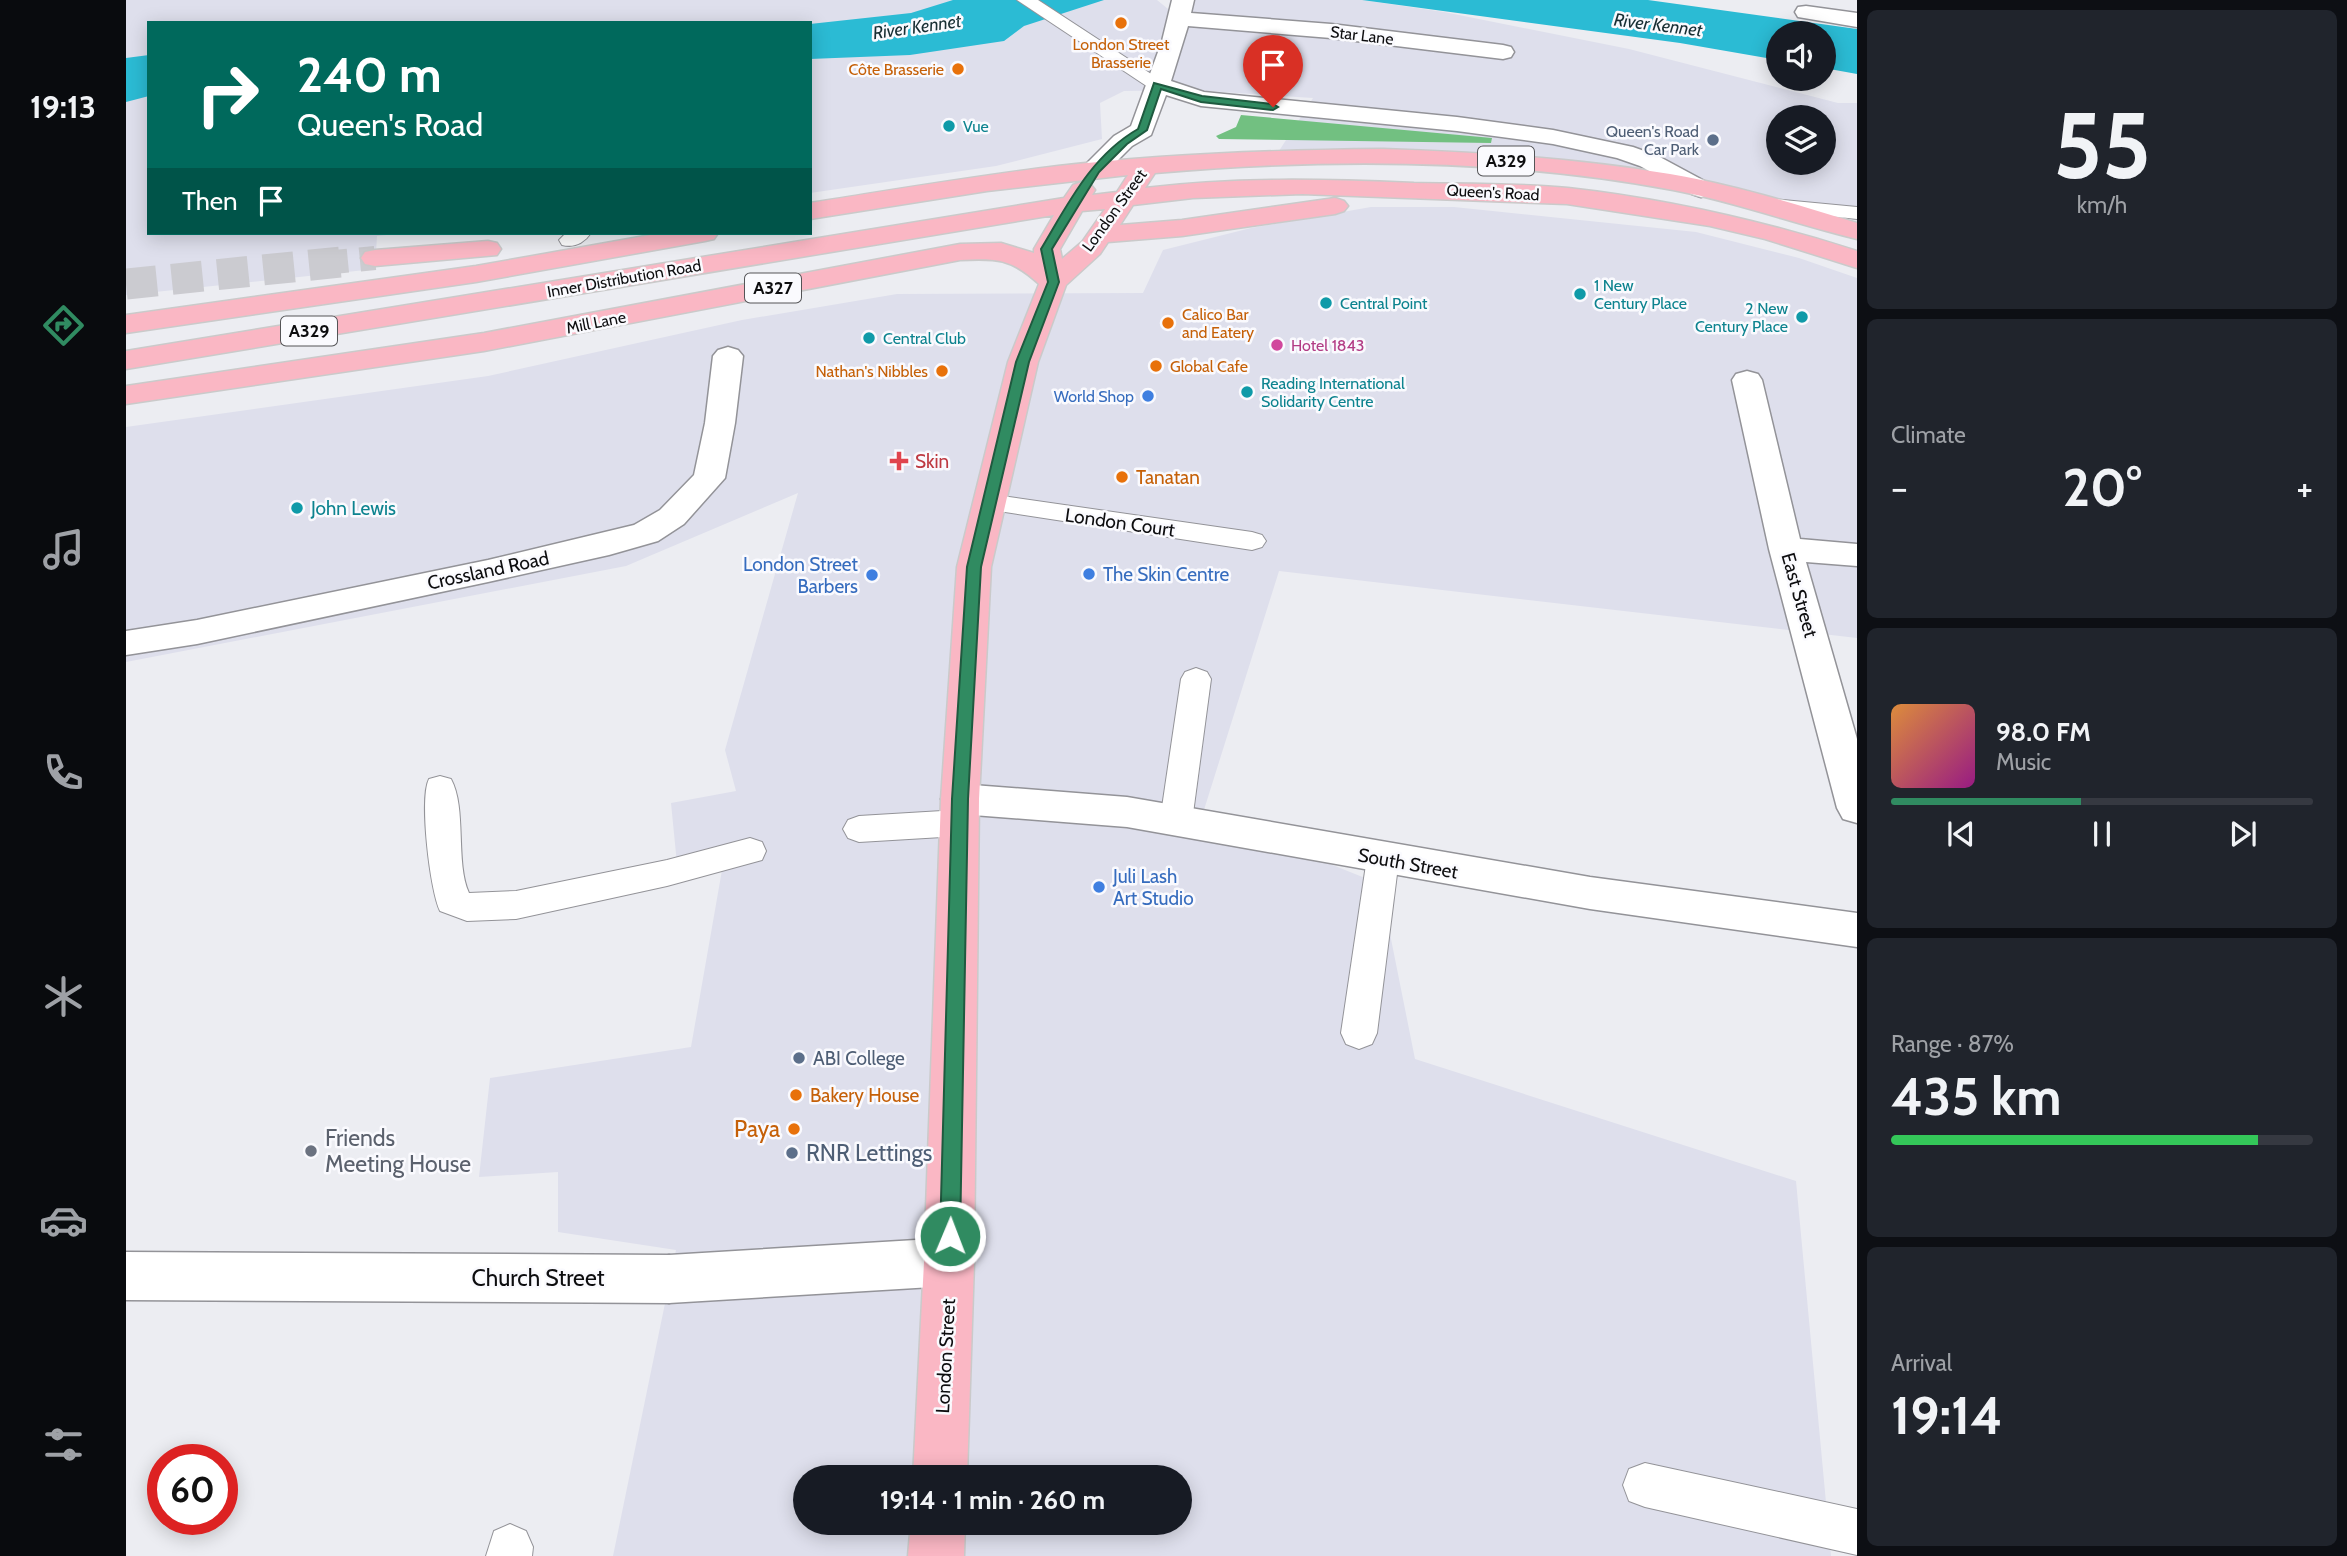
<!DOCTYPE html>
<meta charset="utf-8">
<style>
body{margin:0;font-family:Cabin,sans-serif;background:#20242c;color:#f1f3f6;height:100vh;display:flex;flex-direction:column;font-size:26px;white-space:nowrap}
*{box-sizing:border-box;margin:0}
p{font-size:23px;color:#9ea1a6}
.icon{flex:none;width:38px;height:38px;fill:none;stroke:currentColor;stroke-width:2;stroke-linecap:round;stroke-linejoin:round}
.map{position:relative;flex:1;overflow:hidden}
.sheet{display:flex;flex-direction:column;gap:10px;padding:10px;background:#0d0f14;width:490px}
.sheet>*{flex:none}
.hud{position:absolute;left:21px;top:21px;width:665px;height:214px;border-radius:0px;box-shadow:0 4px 18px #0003;background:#00695c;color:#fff;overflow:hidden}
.tools{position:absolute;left:1640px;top:21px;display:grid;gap:14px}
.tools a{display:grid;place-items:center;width:70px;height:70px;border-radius:50%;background:#171b24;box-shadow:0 4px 18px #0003;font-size:35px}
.speed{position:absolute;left:21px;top:1444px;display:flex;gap:14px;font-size:35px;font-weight:700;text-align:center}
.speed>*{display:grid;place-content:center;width:91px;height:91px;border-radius:50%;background:#171b24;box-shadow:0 4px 18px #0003;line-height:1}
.speed .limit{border:10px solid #d22;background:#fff;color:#111}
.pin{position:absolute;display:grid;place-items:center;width:60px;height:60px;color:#fff;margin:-72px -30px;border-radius:50% 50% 50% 0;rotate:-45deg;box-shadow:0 0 7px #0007}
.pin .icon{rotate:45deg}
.me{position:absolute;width:77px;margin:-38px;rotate:1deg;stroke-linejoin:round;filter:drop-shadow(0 0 5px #0008)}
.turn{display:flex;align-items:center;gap:24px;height:147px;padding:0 35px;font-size:32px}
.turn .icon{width:91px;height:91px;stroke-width:2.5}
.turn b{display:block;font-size:49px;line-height:60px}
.then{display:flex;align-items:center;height:66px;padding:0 35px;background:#0003;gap:14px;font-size:26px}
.big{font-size:52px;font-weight:800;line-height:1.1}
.sheet .card{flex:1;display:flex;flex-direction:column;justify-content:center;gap:10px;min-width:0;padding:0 24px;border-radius:10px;background:#20242c}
.sheet .dial{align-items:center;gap:0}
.dial b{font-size:91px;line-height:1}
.song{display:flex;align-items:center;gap:21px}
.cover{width:84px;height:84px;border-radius:10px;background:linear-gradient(135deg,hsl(30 70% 55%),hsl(310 70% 35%))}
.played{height:7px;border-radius:4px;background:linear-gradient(90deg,#308b61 45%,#363941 45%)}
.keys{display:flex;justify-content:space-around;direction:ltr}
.heat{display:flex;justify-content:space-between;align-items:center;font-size:38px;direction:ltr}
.charge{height:10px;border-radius:5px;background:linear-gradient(90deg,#34c759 87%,#363941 0)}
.trip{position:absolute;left:667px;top:1465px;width:399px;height:70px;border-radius:35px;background:#171b24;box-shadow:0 4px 18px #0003;font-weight:800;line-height:70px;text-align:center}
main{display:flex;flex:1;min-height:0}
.dock{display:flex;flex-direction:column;width:126px;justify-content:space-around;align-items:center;background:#090b0e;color:#9ea1a6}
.dock .icon{width:49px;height:49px}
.dock .active{color:#308b61}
.dock b{font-size:32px;color:#f1f3f6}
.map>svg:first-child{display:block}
</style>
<main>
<nav class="dock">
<b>19:13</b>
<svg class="icon active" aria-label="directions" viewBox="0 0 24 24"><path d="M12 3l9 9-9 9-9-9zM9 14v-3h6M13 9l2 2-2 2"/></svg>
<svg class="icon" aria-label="music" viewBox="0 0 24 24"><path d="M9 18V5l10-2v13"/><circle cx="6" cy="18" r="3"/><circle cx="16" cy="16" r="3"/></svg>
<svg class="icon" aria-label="phone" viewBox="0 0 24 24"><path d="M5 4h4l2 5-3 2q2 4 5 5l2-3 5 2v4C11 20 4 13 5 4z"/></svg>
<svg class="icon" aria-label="climate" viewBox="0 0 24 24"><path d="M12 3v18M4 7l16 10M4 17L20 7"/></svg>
<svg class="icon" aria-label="car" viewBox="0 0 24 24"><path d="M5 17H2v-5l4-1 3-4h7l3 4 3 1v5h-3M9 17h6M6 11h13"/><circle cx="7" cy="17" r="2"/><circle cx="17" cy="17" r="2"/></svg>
<svg class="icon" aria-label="filters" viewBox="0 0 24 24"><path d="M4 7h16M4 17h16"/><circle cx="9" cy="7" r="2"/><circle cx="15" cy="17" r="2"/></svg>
</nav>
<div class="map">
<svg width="1731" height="1556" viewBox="0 0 1731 1556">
<rect width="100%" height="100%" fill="#ecedf2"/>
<g fill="#dedfec" fill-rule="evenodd">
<path d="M 0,0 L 1031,0 L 1058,22 L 1066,0 L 1236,0 L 1318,12 L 1503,49 L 1712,103 L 1731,103 L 1731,221 L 1695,209 L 1468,163 L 1285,150 L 1153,151 L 1187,98 L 1066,90 L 998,91 L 974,103 L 976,139 L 870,166 L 684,193 L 684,23 L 23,23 L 23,233 L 279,233 L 251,236 L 249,269 L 0,295 ZM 1652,117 L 1698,117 L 1698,163 L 1652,163 Z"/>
<path d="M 1245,207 L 1328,207 L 1570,232 L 1673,258 L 1731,278 L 1731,638 L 1153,571 L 1077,813 L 1254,884 L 1289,1059 L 1670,1181 L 1705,1556 L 487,1556 L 550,1250 L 432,1232 L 432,1172 L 353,1177 L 364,1078 L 565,1047 L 599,853 L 551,864 L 545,803 L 610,791 L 599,750 L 672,493 L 500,566 L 0,662 L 0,427 L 362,376 L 616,320 L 771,294 L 1017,293 L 1037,250 L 1125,228 ZM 679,1477 L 1054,1477 L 1054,1522 L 679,1522 Z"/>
</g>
<path fill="#72c081" d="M 1115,115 L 1366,138 L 1365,143 L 1093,139 L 1090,136 L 1110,127 Z"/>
<g fill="#2bbbd4">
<path d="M 827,0 L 978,0 L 898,26 L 878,41 L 784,55 L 684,59 L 684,24 L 785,13 Z"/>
<path d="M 1236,0 L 1522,0 L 1731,29 L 1731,74 L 1698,68 L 1698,33 L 1652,33 L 1652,60 L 1554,43 Z"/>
<path d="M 23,55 L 23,96 L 0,102 L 0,58 Z"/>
</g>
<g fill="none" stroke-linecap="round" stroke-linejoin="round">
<path stroke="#cbcbd0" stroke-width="24" stroke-dasharray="24 12" stroke-linecap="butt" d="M 198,263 L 249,258"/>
<path stroke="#cbcbd0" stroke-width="31" stroke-dasharray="31 15" stroke-linecap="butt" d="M 0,284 L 215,262"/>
<defs>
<g id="service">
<path d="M 891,0 L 912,0 L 1042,85 L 1032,91 L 1025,89 Z"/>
<path d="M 1648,199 L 1731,207 L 1731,219 L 1641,209 L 1637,205 L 1641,201 Z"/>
<path d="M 440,233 L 465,233 C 458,243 448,248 436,245 L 433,240 Z"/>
<path d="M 862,494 L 1126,532 L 1136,535 L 1140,541 L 1136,547 L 1126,550 L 853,508 L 849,502 L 853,496 Z"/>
<path d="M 1070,668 L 1081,672 L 1085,679 L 1066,821 L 1061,830 L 1050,833 L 1039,830 L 1034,821 L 1055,679 L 1059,672 Z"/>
<path d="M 314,776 L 325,779 C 341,808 329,862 343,893 L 390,891 L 541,860 L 624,838 L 636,842 L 640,851 L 636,860 L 541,886 L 390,919 L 341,921 L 314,911 C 304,891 293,798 303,779 Z"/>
<path d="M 833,810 L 844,814 L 849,823 L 844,832 L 833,836 L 733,842 L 722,838 L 717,829 L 722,820 L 733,816 Z"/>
<path d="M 1257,845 L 1269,849 L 1273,858 L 1251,1033 L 1246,1044 L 1233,1049 L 1220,1044 L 1215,1033 L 1241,858 L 1245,849 Z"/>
<path d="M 1519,1463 L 1731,1509 L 1731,1555 L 1519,1507 L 1503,1501 L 1497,1485 L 1503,1469 Z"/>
<path d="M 384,1524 L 400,1531 L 407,1547 L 406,1556 L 360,1556 L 368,1531 Z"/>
</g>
<path id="pedestrian" d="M 823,1238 L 840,1245 L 848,1262 L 840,1279 L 823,1286 L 543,1303 L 525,1296 L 518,1279 L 525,1262 L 543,1255 Z"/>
<g id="minor">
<path d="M 1046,0 L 1068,0 L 1065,13 L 1205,24 L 1377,45 L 1385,47 L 1388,52 L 1385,57 L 1377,59 L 1205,38 L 1062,26 L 1045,81 L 1078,92 L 1331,117 L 1427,130 L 1507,147 L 1532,156 L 1584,184 L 1588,189 L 1584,194 L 1575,197 L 1566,194 L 1514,166 L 1491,158 L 1427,144 L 1331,131 L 1075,106 L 1040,95 L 1025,135 L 1006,146 L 977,175 L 968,178 L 959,175 L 955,170 L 959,165 L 988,136 L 1005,126 L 1036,41 Z"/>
<path d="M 1680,6 L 1731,13 L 1731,27 L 1672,17 L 1669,12 L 1672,7 Z"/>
<path d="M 602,347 L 612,350 L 617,356 L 609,423 L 599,478 L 558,524 L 532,541 L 483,555 L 362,582 L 71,644 L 0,655 L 0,631 L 71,620 L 362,560 L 508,525 L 534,510 L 568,475 L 579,423 L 587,356 L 592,350 Z"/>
<path d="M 1621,371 L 1632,374 L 1636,380 L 1674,539 L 1731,544 L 1731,566 L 1680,562 L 1731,739 L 1731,823 L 1717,819 L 1711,808 L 1643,549 L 1606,380 L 1610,374 Z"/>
<path d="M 834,784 L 1001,797 L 1464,877 L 1731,913 L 1731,947 L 1464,909 L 1001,827 L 834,814 L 820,810 L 815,799 L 820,788 Z"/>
<path d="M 0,1252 L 543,1255 L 561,1262 L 568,1279 L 561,1296 L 543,1303 L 0,1300 Z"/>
</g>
<g id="primary">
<path d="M 1257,149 C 1353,152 1449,158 1544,174 C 1608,185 1670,204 1731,223 L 1731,239 C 1669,224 1610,202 1547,190 C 1377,158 1201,158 1029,173 L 1019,188 C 1109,177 1198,179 1288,183 C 1339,184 1391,183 1442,188 C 1541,199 1637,221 1731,251 L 1731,268 L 1639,239 L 1584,226 L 1441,204 L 1176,194 L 1067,198 L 1007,205 L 994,225 L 1056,220 L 1209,198 L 1218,201 L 1222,206 L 1218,211 L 1209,214 L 1056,236 L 982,242 L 974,254 L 940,285 L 912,362 L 865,567 L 853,799 L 848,1262 L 841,1477 L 787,1477 L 798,1262 L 815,799 L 831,567 L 882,362 L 913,284 C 885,258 870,258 834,260 L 358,351 L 0,404 L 0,386 L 358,333 L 834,244 L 875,243 L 908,253 L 908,249 L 928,215 L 0,369 L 0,351 L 938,198 L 947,185 L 956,182 L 965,185 L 969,190 L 966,195 L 991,192 L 1002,175 L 861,191 L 684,219 L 684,203 C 767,190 849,176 932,166 C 1040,154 1148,150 1257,149 ZM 979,209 L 956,242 L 936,259 L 934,249 L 956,211 Z"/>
<path d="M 536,233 L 592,233 L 588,239 L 579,241 L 350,282 L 0,333 L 0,315 L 350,266 Z"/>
<path d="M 362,241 L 371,243 L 375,249 L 371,255 L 249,266 L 239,264 L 235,258 L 239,252 L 249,250 Z"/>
<path d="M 785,1522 L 839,1522 L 838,1556 L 782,1556 Z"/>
</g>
</defs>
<use href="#service" stroke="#939398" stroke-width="2"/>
<use href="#pedestrian" stroke="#939398" stroke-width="3"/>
<use href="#minor" stroke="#939398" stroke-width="3"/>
<use href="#primary" stroke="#cacaca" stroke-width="3"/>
<use href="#service" fill="#fff" fill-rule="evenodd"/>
<use href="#pedestrian" fill="#fff" fill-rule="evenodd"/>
<use href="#minor" fill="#fff" fill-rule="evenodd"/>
<use href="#primary" fill="#fab7c4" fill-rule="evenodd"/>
</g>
<path fill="#308b61" stroke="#1f5a3f" stroke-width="2" d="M 1028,83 L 1076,96 L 1147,104 L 1152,107 L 1147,110 L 1075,102 L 1035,89 L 1021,130 L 1001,144 L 973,172 L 926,249 L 933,282 L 903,362 L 855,567 L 842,799 L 834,1236 L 831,1242 L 824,1245 L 817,1242 L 814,1236 L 826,799 L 841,567 L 890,362 L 922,282 L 915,249 C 942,204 965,156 1012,129 Z"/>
<g fill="#e8710a" stroke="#fafafe" stroke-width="2.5">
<circle cx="995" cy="23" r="7"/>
<circle cx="832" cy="69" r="7"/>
<circle cx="1042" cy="323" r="7"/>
<circle cx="1030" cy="366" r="7"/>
<circle cx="816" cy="371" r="7"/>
<circle cx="996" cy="477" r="7"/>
<circle cx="670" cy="1095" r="7"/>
<circle cx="668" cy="1129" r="7"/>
</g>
<g fill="#0f9aa8" stroke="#fafafe" stroke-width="2.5">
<circle cx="823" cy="126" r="7"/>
<circle cx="1454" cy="294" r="7"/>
<circle cx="1200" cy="303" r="7"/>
<circle cx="1676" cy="317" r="7"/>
<circle cx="743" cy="338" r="7"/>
<circle cx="1121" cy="392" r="7"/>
<circle cx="171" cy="508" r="7"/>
</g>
<g fill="#5c6f8a" stroke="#fafafe" stroke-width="2.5">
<circle cx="1587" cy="140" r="7"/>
<circle cx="673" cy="1058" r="7"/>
<circle cx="666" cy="1153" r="7"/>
</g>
<circle fill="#d1479c" stroke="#fafafe" stroke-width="2.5" cx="1151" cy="345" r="7"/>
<g fill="#3f7fe0" stroke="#fafafe" stroke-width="2.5">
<circle cx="1022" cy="396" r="7"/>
<circle cx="963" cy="574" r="7"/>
<circle cx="746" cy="575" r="7"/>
<circle cx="973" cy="887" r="7"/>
</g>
<path fill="#e0444e" stroke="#fafafe" stroke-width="2.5" d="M769.5 450.5h7v7h7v7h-7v7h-7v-7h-7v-7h7z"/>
<circle fill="#6b7280" stroke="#fafafe" stroke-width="2.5" cx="185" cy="1151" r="7"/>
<g text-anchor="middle" stroke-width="5" stroke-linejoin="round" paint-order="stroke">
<g font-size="16" fill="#0d0d0f" stroke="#fafafe">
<text transform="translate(1236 35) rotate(7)" y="6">Star Lane</text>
<text transform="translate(1367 192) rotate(3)" y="6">Queen's Road</text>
<text transform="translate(988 210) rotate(-54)" y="6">London Street</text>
<text transform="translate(498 278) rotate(-10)" y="6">Inner Distribution Road</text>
<text transform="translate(470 322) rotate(-11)" y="6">Mill Lane</text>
</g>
<g font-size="16" fill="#c56008" stroke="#fafafe" text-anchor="end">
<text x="995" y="50" text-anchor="middle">London Street<tspan x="995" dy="18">Brasserie</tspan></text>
<text x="818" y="75">Côte Brasserie</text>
<text x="1056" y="320" text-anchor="start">Calico Bar<tspan x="1056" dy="18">and Eatery</tspan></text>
<text x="1044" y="372" text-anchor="start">Global Cafe</text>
<text x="802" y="377">Nathan's Nibbles</text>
</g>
<g font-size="16" fill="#0d838f" stroke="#fafafe" text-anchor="start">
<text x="837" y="132">Vue</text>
<text x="1468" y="291">1 New<tspan x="1468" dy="18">Century Place</tspan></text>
<text x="1214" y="309">Central Point</text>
<text x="1662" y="314" text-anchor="end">2 New<tspan x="1662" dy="18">Century Place</tspan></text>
<text x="757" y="344">Central Club</text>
<text x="1135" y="389">Reading International<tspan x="1135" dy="18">Solidarity Centre</tspan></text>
</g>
<g font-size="16" fill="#4e5e75" stroke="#fafafe" text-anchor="end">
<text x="1573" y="137">Queen's Road<tspan x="1573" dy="18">Car Park</tspan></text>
</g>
<g font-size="16" fill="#b23c85" stroke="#fafafe" text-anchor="start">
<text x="1165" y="351">Hotel 1843</text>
</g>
<g font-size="16" fill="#366cbe" stroke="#fafafe" text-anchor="end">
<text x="1008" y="402">World Shop</text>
</g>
<g font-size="18" font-style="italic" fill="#182f34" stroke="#fafafe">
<text transform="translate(1532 25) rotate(7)" y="6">River Kennet</text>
<text transform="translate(791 27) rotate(-8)" y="6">River Kennet</text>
</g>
<g fill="#fafafe" stroke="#545457" stroke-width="2">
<rect x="1352" y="146.5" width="56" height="29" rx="5"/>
<rect x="619" y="273.5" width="56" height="29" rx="5"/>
<rect x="155" y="316.5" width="56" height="29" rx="5"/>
</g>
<g font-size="18" font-weight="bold" fill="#0d0d0f">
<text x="1380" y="167">A329</text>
<text x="647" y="294">A327</text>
<text x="183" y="337">A329</text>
</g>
<g font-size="19" fill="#be3a42" stroke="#fafafe" text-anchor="start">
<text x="789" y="468">Skin</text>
</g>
<g font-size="19" fill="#c56008" stroke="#fafafe" text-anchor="start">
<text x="1010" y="484">Tanatan</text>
<text x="684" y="1102">Bakery House</text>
</g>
<g font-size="19" fill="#0d838f" stroke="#fafafe" text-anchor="start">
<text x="185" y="515">John Lewis</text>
</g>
<g font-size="19" fill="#0d0d0f" stroke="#fafafe">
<text transform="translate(994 522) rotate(8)" y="7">London Court</text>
<text transform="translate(362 570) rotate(-12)" y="7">Crossland Road</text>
<text transform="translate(1674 595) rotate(74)" y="7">East Street</text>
<text transform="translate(1282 863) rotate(10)" y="7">South Street</text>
<text transform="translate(819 1356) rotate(-87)" y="7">London Street</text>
</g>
<g font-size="19" fill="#366cbe" stroke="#fafafe" text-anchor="start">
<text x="732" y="571" text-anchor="end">London Street<tspan x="732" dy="22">Barbers</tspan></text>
<text x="977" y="581">The Skin Centre</text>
<text x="987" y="883">Juli Lash<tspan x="987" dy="22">Art Studio</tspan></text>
</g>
<g font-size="19" fill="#4e5e75" stroke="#fafafe" text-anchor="start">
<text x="687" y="1065">ABI College</text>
</g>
<g font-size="23" fill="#c56008" stroke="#fafafe" text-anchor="end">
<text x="654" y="1137">Paya</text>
</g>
<g font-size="23" fill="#5b616d" stroke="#fafafe" text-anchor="start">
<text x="199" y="1146">Friends<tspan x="199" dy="26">Meeting House</tspan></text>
</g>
<g font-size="23" fill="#4e5e75" stroke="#fafafe" text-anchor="start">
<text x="680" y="1161">RNR Lettings</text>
</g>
<g font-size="23" fill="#0d0d0f" stroke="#fafafe">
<text x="412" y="1286">Church Street</text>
</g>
</g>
</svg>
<div class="tools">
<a><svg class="icon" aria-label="sound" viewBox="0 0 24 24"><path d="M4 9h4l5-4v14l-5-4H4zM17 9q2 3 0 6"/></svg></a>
<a><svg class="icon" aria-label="layers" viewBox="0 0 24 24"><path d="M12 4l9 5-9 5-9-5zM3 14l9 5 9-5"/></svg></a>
</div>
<div class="speed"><div class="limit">60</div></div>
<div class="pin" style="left:1147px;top:107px;background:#d93025"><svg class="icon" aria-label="arrive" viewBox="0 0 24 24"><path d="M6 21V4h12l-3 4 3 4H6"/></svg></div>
<svg class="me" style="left:824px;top:1236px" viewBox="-20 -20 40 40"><circle r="17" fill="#308b61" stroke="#fff" stroke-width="3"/><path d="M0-11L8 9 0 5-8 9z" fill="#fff"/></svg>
<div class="trip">19:14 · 1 min · 260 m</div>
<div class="hud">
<div class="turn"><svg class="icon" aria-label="right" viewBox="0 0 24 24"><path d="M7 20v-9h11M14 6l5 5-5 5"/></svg><div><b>240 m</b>Queen's Road</div></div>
<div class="then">Then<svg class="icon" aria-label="arrive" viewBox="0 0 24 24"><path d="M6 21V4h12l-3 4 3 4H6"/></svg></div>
</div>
</div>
<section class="sheet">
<div class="card dial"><b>55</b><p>km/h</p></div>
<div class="card"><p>Climate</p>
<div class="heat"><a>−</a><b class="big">20°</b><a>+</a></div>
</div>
<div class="card">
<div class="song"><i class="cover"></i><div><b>98.0 FM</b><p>Music</p></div></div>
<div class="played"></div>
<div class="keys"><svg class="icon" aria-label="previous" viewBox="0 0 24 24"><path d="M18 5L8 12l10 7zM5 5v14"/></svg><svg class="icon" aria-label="pause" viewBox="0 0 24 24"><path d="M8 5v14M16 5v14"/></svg><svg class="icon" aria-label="next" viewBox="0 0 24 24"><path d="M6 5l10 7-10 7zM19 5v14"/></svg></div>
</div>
<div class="card"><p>Range · 87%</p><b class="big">435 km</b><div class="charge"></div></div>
<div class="card"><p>Arrival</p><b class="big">19:14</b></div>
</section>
</main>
